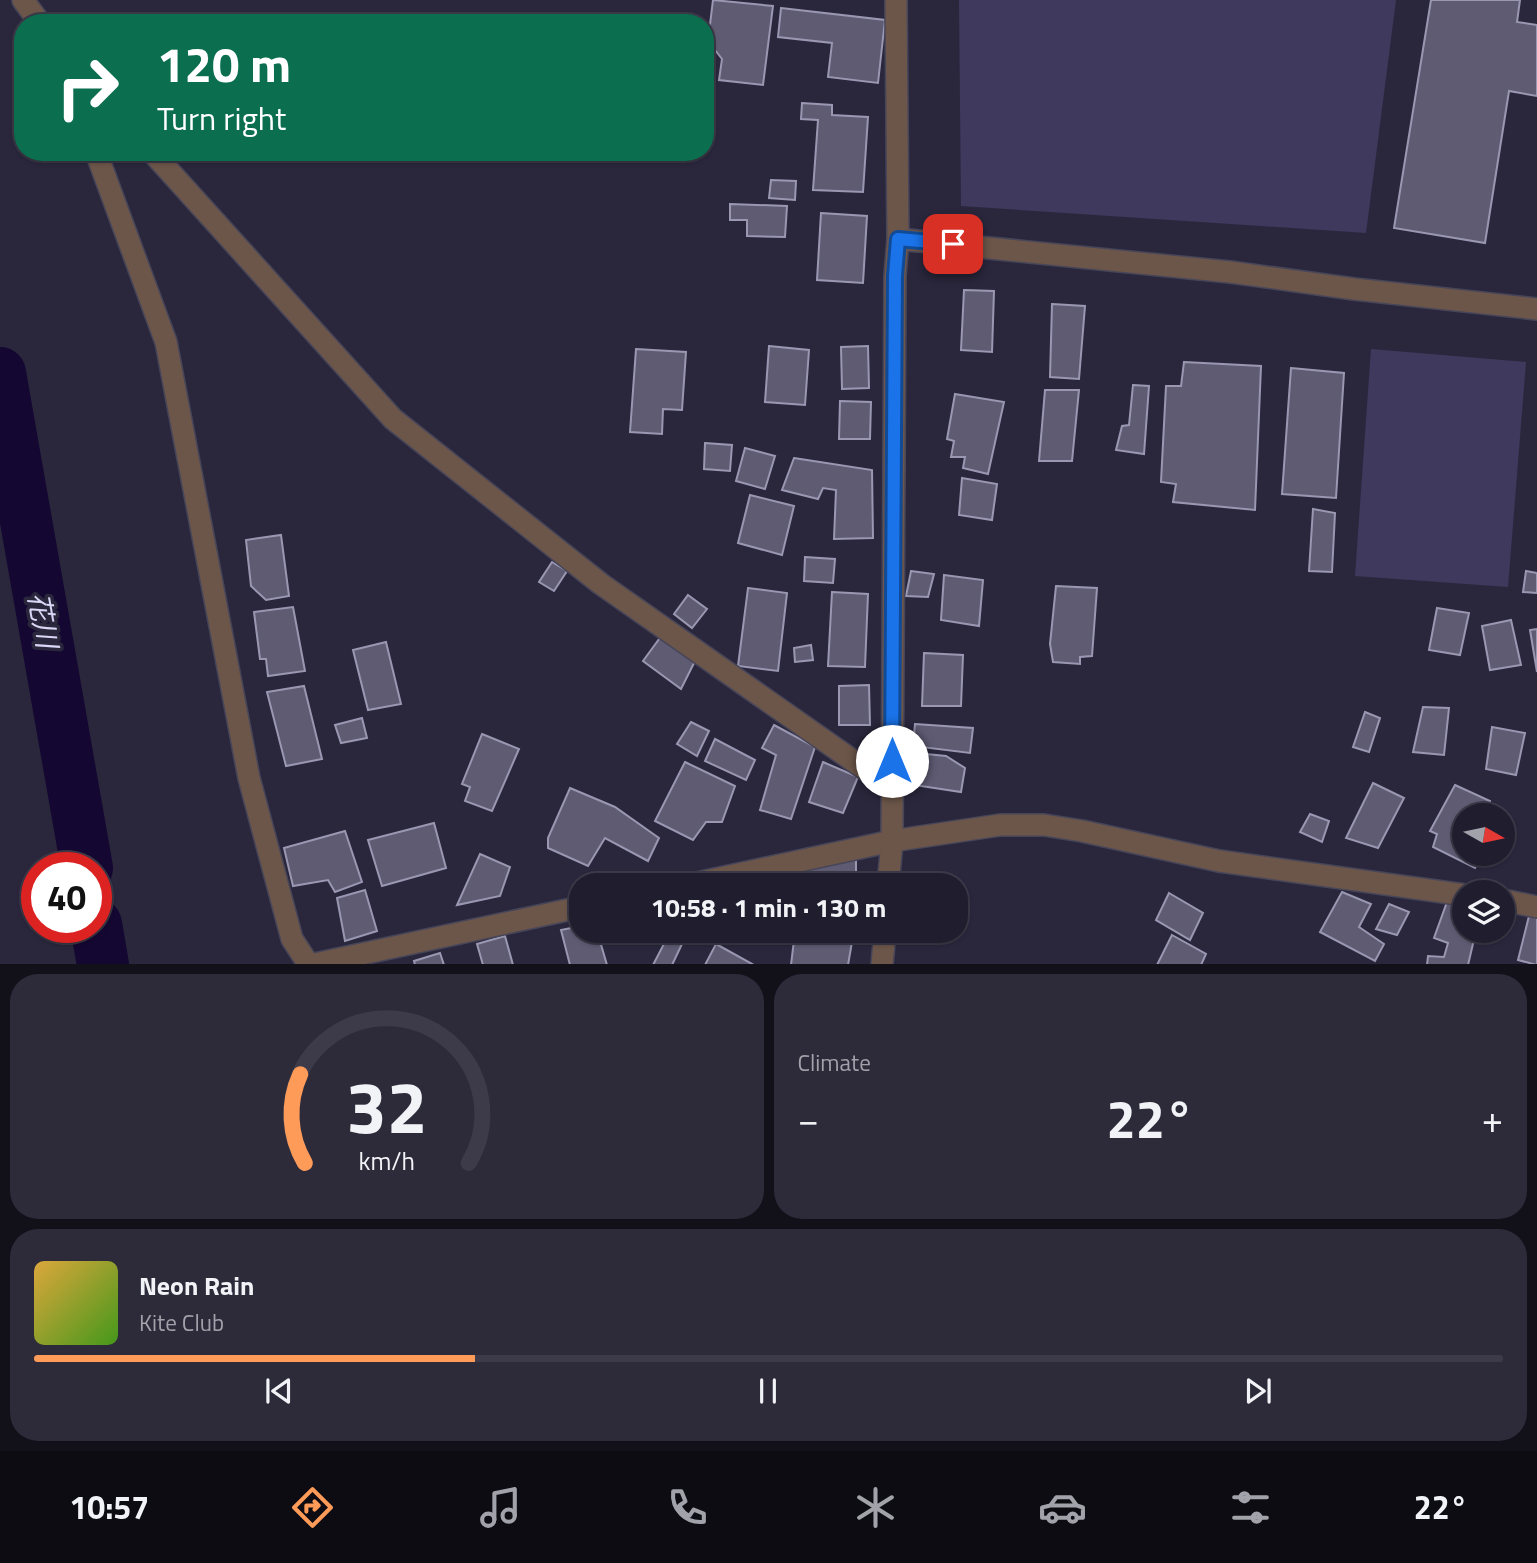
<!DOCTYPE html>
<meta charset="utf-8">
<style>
body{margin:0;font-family:"Titillium Web","Noto Sans JP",sans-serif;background:#2d2a3a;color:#f1f3f6;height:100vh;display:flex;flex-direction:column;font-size:26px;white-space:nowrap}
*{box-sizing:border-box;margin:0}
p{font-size:23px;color:#a2a2aa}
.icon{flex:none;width:38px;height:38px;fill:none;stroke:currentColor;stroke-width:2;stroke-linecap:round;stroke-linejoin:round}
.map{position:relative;height:964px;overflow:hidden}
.panel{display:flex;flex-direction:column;gap:10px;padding:10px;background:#121019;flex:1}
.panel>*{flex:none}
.hud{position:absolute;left:14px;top:14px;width:700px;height:147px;border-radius:28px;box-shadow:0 2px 5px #0004,0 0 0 2px #3d3b4a;background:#0b6e4f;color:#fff;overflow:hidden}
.needle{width:46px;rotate:99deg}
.fabs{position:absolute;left:1452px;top:803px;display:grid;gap:14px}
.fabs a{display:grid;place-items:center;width:63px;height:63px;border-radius:50%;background:#201d2e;box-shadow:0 2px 5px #0004,0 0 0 2px #3d3b4a;font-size:35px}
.speed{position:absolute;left:21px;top:852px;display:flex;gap:14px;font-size:35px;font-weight:700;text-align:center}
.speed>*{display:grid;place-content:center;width:91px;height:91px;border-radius:50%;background:#201d2e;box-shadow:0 2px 5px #0004,0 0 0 2px #3d3b4a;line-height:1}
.speed .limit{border:10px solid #d22;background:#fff;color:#111}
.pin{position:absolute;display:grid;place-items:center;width:60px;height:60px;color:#fff;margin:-30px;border-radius:14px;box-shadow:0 4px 10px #0006}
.me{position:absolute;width:77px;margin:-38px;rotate:0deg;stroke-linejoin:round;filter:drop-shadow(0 0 5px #0008)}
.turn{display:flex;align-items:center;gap:24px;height:147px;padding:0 28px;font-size:32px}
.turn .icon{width:91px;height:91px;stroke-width:2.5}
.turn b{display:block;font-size:49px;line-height:60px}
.big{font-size:52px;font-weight:700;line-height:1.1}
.panel .tile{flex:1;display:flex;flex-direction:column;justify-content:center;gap:10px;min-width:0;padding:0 24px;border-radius:28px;background:#2d2a3a}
.panel .dial{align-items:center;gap:0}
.dial svg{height:182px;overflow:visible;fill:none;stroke:#3d3b4a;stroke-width:7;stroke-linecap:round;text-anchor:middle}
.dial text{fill:#f1f3f6;stroke:none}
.song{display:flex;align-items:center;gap:21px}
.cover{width:84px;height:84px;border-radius:10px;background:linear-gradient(135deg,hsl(40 70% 55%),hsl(100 70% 35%))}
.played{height:7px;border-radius:4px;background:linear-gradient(90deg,#fe9b59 30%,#3d3b4a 30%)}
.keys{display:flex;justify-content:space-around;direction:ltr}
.heat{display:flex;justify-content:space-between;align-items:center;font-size:38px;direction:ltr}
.panel .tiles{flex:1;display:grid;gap:10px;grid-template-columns:1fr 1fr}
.tile:last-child{grid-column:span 2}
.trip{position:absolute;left:569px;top:873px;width:399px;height:70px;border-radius:28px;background:#201d2e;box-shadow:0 2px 5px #0004,0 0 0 2px #3d3b4a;font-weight:700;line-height:70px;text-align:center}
.menu{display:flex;height:112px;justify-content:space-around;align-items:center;background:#0d0c12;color:#a2a2aa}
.menu .icon{width:49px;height:49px}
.menu .selected{color:#fe9b59}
.menu b{font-size:32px;color:#f1f3f6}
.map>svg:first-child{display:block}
</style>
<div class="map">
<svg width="1537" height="965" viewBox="0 0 1537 965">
<rect width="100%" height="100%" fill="#2a273d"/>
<g fill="#3f395e">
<path d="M 959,0 L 1396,0 L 1366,233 L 961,206 Z"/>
<path d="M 1371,349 L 1526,362 L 1508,587 L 1355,576 Z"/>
</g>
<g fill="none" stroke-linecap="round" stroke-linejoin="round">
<g stroke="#140731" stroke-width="52">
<path d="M 0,373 L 87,868"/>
<path d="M 96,924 L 103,965"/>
</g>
</g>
<g fill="#5e5b73" stroke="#9a97b2" stroke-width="2">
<path d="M 713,0 L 773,6 L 763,85 L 719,80 L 722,59 L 708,41 Z"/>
<path d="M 1431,0 L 1520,0 L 1517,22 L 1537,25 L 1537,96 L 1509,91 L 1485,243 L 1394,228 Z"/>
<path d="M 781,8 L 885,20 L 878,83 L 828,77 L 832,43 L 778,37 Z"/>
<path d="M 802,103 L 832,105 L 832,115 L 868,117 L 863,192 L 813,190 L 818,120 L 801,119 Z"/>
<path d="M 771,180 L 796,181 L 795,200 L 769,198 Z"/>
<path d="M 730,204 L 787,206 L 785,237 L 747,236 L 747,220 L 730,220 Z"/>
<path d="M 821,213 L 867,216 L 863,283 L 817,280 Z"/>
<path d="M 964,290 L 994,291 L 992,352 L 961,350 Z"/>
<path d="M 1052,304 L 1085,306 L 1079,379 L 1050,377 Z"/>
<path d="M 769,346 L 809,350 L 805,405 L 765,402 Z"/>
<path d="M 868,346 L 869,388 L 842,389 L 841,347 Z"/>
<path d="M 636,349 L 686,352 L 682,410 L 663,409 L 662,434 L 630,432 Z"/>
<path d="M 1184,362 L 1261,366 L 1255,510 L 1173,502 L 1176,484 L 1161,482 L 1166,386 L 1181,386 Z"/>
<path d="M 1291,368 L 1344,373 L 1336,498 L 1282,494 Z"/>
<path d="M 1133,385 L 1149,386 L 1144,454 L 1116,450 L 1122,426 L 1129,425 Z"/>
<path d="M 1045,390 L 1079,390 L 1072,461 L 1039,461 Z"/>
<path d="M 955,394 L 1004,402 L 988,474 L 963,468 L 965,457 L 951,457 L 954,441 L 947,439 Z"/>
<path d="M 840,401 L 871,402 L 870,439 L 839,439 Z"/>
<path d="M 705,443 L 732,445 L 730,471 L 704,469 Z"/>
<path d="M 745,448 L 775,456 L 765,489 L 736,481 Z"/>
<path d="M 794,458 L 872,470 L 873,538 L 834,539 L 836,490 L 823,488 L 818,499 L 782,490 Z"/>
<path d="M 962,478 L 997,484 L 992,520 L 959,515 Z"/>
<path d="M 750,495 L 794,506 L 782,555 L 738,543 Z"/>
<path d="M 1313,509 L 1335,513 L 1332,572 L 1309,571 Z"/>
<path d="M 281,535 L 289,596 L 266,600 L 251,586 L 246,540 Z"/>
<path d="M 805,557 L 835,559 L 833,583 L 804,581 Z"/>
<path d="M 552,562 L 567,571 L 554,591 L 539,582 Z"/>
<path d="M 911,571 L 934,574 L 928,597 L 906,596 Z"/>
<path d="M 1526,571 L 1537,573 L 1537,593 L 1523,592 Z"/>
<path d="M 944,575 L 983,580 L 979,626 L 941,620 Z"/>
<path d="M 1056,586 L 1097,588 L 1092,656 L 1080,657 L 1080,664 L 1053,662 L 1050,644 Z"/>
<path d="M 748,588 L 787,593 L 778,671 L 738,666 Z"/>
<path d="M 832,592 L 868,594 L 865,667 L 828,666 Z"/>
<path d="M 688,595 L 707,609 L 692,628 L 674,614 Z"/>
<path d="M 293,607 L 305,671 L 268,676 L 266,659 L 260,659 L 254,612 Z"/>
<path d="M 1437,608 L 1469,613 L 1460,655 L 1429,650 Z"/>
<path d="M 1511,620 L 1521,665 L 1490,670 L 1482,626 Z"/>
<path d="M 1537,629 L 1537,672 L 1530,630 Z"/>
<path d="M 662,635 L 697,657 L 681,689 L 643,661 Z"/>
<path d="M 386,642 L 401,704 L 368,710 L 353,650 Z"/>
<path d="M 811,645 L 813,660 L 795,662 L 794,648 Z"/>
<path d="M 924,653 L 963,655 L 961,706 L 922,706 Z"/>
<path d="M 869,685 L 870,725 L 839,725 L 839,686 Z"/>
<path d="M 304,686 L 322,759 L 286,766 L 267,692 Z"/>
<path d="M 1423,707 L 1449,708 L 1444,755 L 1413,752 Z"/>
<path d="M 1365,712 L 1380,718 L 1369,752 L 1353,747 Z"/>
<path d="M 362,718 L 367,738 L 341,743 L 335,725 Z"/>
<path d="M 691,722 L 709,731 L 697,756 L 677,744 Z"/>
<path d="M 915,724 L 973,728 L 970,753 L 913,746 Z"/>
<path d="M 774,725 L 815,747 L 791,819 L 760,810 L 776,755 L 762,748 Z"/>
<path d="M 1492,727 L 1525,733 L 1516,775 L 1486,769 Z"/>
<path d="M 482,734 L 519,749 L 492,811 L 465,801 L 470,787 L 462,784 Z"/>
<path d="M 715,739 L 755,760 L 746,780 L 705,761 Z"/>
<path d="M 916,753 L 946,756 L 965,768 L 961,792 L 914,785 Z"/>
<path d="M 685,762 L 735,786 L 722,822 L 706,822 L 693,840 L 655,821 Z"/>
<path d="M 823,762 L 858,777 L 843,813 L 809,802 Z"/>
<path d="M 1373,783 L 1404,798 L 1378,848 L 1346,838 Z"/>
<path d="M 1455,785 L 1490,801 L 1484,816 L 1465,816 L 1465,854 L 1482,854 L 1475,868 L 1433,847 L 1437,834 L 1430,831 Z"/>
<path d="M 570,788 L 615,807 L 659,838 L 648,861 L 605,838 L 588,866 L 548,848 L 548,838 Z"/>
<path d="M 1310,814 L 1329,821 L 1322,842 L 1300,832 Z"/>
<path d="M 434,823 L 446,868 L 382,886 L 368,840 Z"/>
<path d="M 345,831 L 362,882 L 335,892 L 328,880 L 293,886 L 284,848 Z"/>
<path d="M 480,854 L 510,867 L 500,896 L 457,905 Z"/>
<path d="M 856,857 L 856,886 L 806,886 L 806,867 Z"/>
<path d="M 365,890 L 377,931 L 345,941 L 337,898 Z"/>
<path d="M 1342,892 L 1371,904 L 1359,927 L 1384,944 L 1375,961 L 1320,932 Z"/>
<path d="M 1169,893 L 1203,913 L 1190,940 L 1156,920 Z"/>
<path d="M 1447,902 L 1465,907 L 1465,931 L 1476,931 L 1468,965 L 1427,965 L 1428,956 L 1444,957 L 1448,943 L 1434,938 Z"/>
<path d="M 1389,904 L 1409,912 L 1397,935 L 1376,929 Z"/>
<path d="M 1529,916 L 1537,918 L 1537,965 L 1518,960 Z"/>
<path d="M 581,926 L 581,931 L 597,931 L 607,965 L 570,965 L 561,930 Z"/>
<path d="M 795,932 L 852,942 L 848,965 L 791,965 Z"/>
<path d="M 1172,935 L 1206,954 L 1201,965 L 1157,965 Z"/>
<path d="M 505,936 L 513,965 L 483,965 L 477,944 Z"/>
<path d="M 667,938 L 682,944 L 672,965 L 653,965 Z"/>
<path d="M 716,944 L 754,965 L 705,965 Z"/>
<path d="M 440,953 L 444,965 L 415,965 L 414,961 Z"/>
</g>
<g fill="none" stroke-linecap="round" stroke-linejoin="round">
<defs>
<g id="minor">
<path d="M 23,0 L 40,23"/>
<path d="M 96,152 L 166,342 L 249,778 L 292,939 L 309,965"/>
<path d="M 152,152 L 393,419 L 601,584 L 892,788"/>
<path d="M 898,239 L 1230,272 L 1354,289 L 1537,309"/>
<path d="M 683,886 L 892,841 L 1000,825 L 1044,825 L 1082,831 L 1219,861 L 1465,895"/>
<path d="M 888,886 L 892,841 L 895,276 L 898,239 L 896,0"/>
<path d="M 1503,900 L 1537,907"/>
<path d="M 310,965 L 581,907"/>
<path d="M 882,965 L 885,931"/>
</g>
</defs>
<use href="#minor" stroke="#474559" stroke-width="24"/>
<use href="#minor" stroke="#6c5649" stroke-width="21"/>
</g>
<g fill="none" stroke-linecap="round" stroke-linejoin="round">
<defs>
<path id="route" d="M 892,761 L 895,276 L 898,239 L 953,244"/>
</defs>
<use href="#route" stroke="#114b97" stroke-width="18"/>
<use href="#route" stroke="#1a73e8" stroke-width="12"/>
</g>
<g text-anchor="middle" stroke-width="7" stroke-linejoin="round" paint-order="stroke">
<g font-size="28" font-style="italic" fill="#d9d6f6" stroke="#2a273d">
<text transform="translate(43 620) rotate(80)" y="10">花川</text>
</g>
</g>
</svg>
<div class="fabs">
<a><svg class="needle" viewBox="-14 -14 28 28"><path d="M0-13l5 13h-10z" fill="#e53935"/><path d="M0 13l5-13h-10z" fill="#a2a2aa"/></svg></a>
<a><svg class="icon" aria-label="layers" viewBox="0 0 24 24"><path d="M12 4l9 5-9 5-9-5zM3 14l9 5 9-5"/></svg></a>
</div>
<div class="speed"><div class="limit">40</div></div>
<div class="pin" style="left:953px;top:244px;background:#d93025"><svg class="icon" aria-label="arrive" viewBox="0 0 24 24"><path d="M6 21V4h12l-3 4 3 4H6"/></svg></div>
<svg class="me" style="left:892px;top:761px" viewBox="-20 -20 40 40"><circle r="19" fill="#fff"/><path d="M0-13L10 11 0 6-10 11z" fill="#1a73e8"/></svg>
<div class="trip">10:58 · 1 min · 130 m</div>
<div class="hud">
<div class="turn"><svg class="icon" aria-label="right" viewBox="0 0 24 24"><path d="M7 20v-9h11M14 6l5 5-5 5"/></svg><div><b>120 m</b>Turn right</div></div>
</div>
</div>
<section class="panel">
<div class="tiles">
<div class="tile dial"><svg viewBox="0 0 100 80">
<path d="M14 69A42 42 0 1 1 86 69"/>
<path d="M14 69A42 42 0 0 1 12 30" stroke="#fe9b59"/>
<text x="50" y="56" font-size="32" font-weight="700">32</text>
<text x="50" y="72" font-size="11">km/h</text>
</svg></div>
<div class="tile"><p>Climate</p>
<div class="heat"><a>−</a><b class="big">22°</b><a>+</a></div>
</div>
<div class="tile">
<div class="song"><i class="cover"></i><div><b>Neon Rain</b><p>Kite Club</p></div></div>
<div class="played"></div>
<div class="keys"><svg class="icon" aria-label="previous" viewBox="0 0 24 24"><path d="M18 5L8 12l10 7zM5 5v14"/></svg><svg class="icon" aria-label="pause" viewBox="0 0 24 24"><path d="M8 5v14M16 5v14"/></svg><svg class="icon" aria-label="next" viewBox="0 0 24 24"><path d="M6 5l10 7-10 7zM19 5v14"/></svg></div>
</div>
</div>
</section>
<nav class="menu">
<b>10:57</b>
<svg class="icon selected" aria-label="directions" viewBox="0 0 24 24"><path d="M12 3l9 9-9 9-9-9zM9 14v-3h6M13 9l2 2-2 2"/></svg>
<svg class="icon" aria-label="music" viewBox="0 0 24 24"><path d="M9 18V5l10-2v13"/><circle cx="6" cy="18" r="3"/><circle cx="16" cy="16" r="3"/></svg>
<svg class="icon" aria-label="phone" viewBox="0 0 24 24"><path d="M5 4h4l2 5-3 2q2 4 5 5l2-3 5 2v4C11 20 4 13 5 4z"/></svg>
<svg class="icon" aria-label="climate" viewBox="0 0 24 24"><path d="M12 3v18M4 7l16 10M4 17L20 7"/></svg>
<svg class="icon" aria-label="car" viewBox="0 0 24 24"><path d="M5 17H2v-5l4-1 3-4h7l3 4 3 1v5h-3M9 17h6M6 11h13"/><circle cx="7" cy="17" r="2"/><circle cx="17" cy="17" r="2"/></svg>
<svg class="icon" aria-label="filters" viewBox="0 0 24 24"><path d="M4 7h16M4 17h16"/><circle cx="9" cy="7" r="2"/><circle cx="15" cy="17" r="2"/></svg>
<b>22°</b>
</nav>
